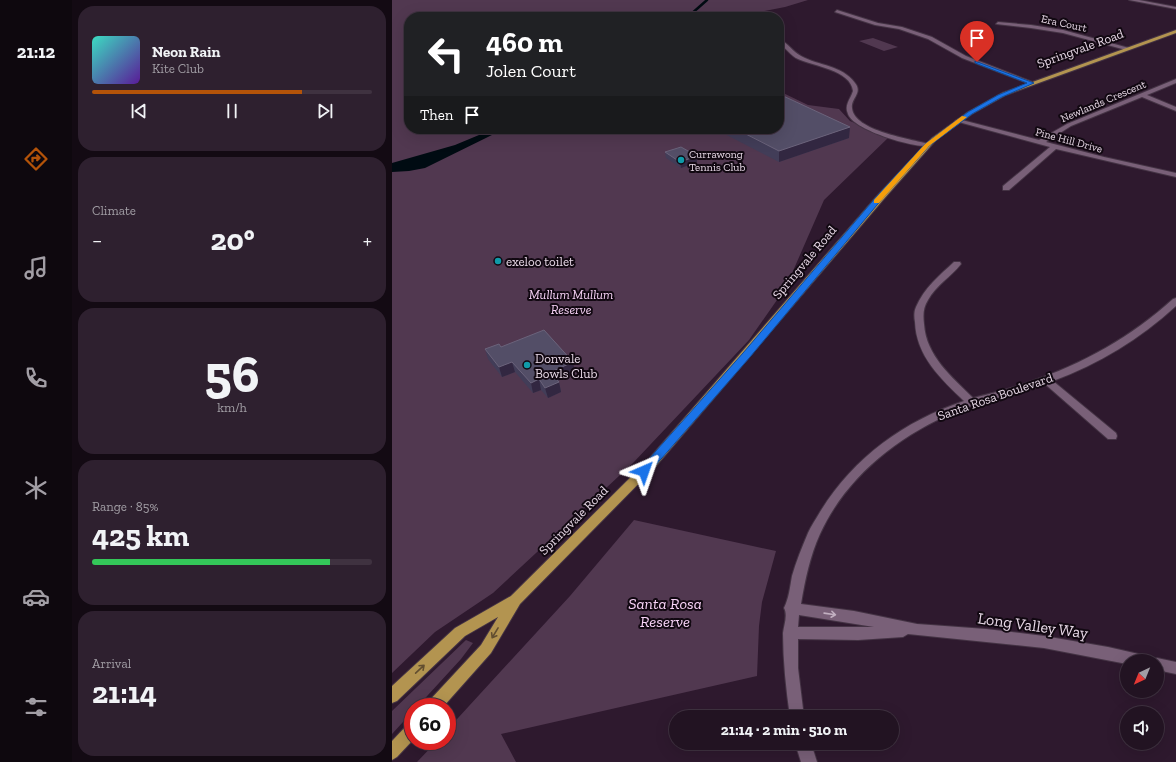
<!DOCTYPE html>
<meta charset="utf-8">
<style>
body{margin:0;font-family:"Zilla Slab",serif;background:#2e202f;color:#f1f3f6;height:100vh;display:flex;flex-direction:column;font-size:15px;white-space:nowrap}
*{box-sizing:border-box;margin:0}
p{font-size:13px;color:#a29ea5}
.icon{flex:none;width:22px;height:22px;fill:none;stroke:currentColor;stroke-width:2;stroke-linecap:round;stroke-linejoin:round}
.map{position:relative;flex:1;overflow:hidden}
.panel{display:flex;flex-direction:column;gap:6px;padding:6px;background:#130a13;width:320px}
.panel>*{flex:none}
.guide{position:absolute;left:12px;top:12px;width:380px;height:122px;border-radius:16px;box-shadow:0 4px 16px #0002,0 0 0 1px #3f3240;background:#202124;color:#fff;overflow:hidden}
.needle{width:26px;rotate:223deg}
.controls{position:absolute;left:728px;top:654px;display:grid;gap:8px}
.controls a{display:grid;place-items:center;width:44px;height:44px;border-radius:50%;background:#221322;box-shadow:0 4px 16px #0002,0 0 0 1px #3f3240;font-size:20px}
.speed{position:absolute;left:12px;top:698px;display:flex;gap:8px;font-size:20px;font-weight:700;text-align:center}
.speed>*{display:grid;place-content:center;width:52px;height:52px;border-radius:50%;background:#221322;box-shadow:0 4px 16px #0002,0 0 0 1px #3f3240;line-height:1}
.speed .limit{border:6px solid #d22;background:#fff;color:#111}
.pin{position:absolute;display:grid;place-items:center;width:34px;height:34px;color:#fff;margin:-41px -17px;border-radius:50% 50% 50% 0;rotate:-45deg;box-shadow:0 0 4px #0007}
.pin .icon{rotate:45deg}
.me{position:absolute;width:44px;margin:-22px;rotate:43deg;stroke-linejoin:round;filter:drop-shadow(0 0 3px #0008)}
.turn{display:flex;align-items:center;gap:14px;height:84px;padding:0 16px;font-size:18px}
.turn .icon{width:52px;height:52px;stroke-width:2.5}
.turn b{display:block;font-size:28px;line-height:34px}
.then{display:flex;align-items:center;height:38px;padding:0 16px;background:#0003;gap:8px;font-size:15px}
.big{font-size:30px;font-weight:700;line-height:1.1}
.panel .tile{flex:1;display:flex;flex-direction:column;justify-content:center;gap:6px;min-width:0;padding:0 14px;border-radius:16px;background:#2e202f}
.panel .dial{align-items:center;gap:0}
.dial b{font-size:52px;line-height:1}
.song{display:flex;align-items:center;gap:12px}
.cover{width:48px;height:48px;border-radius:6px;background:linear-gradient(135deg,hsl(170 70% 55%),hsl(270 70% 35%))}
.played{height:4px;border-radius:2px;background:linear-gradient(90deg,#b45309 75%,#3f3240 75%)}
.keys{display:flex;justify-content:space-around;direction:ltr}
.heat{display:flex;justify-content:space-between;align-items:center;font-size:22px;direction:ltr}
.charge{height:6px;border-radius:3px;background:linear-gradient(90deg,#34c759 85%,#3f3240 0)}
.trip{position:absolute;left:277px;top:710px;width:230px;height:40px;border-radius:20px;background:#221322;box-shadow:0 4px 16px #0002,0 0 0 1px #3f3240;font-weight:700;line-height:40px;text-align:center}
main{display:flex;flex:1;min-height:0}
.tab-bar{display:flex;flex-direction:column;width:72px;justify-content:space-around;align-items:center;background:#0e080e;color:#a29ea5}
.tab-bar .icon{width:28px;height:28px}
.tab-bar .on{color:#b45309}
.tab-bar b{font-size:18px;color:#f1f3f6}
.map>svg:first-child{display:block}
</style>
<main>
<nav class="tab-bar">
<b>21:12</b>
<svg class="icon on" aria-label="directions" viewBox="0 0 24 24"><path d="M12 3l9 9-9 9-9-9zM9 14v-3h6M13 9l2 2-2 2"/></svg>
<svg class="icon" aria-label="music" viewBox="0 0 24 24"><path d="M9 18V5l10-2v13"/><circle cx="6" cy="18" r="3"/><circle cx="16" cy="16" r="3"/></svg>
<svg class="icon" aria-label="phone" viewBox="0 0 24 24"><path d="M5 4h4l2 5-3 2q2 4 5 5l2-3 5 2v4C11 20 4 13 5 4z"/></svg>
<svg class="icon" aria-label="climate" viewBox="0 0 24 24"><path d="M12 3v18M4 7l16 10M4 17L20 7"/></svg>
<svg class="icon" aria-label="car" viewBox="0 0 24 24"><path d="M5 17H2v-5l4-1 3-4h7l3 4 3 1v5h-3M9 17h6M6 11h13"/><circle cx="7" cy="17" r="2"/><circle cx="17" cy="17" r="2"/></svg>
<svg class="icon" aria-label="filters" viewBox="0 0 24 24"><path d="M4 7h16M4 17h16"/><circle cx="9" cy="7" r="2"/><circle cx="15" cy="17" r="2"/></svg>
</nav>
<section class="panel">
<div class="tile">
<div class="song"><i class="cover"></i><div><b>Neon Rain</b><p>Kite Club</p></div></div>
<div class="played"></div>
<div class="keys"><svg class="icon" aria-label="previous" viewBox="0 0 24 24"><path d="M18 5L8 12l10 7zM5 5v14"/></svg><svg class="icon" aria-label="pause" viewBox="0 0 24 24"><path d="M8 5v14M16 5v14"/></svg><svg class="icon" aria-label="next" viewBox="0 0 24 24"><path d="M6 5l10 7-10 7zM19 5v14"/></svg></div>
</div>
<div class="tile"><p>Climate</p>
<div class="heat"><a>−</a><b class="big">20°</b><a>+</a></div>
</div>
<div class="tile dial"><b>56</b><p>km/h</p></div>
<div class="tile"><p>Range · 85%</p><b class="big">425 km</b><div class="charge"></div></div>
<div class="tile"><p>Arrival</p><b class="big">21:14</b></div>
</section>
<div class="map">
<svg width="784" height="762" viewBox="0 0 784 762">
<rect width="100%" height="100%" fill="#2e192e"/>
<g fill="#513850">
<path d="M 0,0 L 416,0 L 393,7 L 343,17 L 175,17 L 182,12 L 173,17 L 17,17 L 17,129 L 387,129 L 387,91 L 416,105 L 447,109 L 458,121 L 497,137 L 432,200 L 394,287 L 357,340 L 241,463 L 101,593 L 43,632 L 0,673 Z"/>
<path d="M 481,38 L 506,47 L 492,51 L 467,41 Z"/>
<path d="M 242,520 L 384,551 L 370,602 L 367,626 L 365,676 L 109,734 L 124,762 L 25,762 L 45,741 L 55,741 L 55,730 L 178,596 Z"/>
<path d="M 74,640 L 81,643 L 69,659 L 25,707 L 21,707 L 21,711 L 0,734 L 0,711 Z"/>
</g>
<path fill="#000b12" d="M 84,129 L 102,129 L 102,134 L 33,168 L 17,171 L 0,172 L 0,163 L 63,145 L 87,135 Z"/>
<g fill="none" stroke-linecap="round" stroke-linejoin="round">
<path stroke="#000b12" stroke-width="2.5" d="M 180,17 L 182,15 L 298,15 L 315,0"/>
<defs>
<g id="minor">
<path d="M 737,0 L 747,0 L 784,7 L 784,9 Z"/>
<path d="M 445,10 L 486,23 L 510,27 L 540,37 L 574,56 L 643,83 L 638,84 L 570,58 L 536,39 L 507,29 L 483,25 L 443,12 Z"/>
<path d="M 606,22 L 639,25 L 671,30 L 737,48 L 734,50 L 671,33 L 639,28 L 604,24 Z"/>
<path d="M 387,39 C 396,43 401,52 409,56 C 427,66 450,65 463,83 C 471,93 459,98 460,108 C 462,131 519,139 537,144 L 537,146 C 522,148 461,130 456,114 C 452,105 458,100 461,91 C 459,70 421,66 406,59 C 399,56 394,48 387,43 Z"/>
<path d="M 784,79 L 784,83 L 755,95 L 784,107 L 784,111 L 750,97 L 679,126 L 654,142 L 712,157 L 784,173 L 784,177 L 664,149 L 617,190 L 611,190 L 611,186 L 658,147 L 563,121 L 566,119 L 647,140 L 675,124 Z"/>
<path d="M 562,262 L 568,262 L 569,264 C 559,277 544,285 536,300 C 531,308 531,315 532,324 C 534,356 560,377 581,398 C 600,393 619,389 637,382 C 691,364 739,337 781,299 L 784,298 L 784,306 C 748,339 707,364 661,381 L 724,433 L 725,436 L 724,439 L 716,439 L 653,384 C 623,395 592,400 563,412 C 506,436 454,477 428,534 C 418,556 413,580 409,604 L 462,611 L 525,624 L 594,629 L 652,636 L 716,647 L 751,655 L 756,657 L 758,661 L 735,661 L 735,664 L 652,648 L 516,634 L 511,637 L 466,640 L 406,639 L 406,668 L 412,717 L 398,717 C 394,689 391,661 391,633 C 392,625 396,615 392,608 C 397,598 398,587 400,576 C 404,562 410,547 416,533 C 419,526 424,519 428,512 C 461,458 512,421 572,401 C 549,379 524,356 523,322 C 522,317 522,311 524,307 C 532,288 548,275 562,262 ZM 407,615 L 482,627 L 406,627 Z"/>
<path d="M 765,658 L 784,662 L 784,674 L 765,670 L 765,661 L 759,661 Z"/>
<path d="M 403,743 L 419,743 L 425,762 L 409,762 Z"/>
</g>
<g id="primary">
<path d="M 784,30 L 784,33 L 614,95 L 580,114 L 544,140 L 491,200 L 264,466 L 128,604 L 99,653 L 51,707 L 34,707 L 36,702 L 89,645 L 106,617 L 73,636 L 5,701 L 0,703 L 0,686 L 63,628 L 119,596 L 256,460 L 485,196 L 540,138 L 576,112 L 610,93 Z"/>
<path d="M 21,722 L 21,740 L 5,757 L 0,760 L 0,741 L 16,724 Z"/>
</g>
</defs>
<use href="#minor" stroke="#434" stroke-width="2"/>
<use href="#primary" stroke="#434" stroke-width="2"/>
<use href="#minor" fill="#796078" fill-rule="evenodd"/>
<use href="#primary" fill="#b39450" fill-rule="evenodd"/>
</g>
<g fill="#423d58">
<path d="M 323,129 L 387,129 L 457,138 L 387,162 Z"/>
<path d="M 273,152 L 305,162 L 289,168 L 274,158 Z"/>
<path d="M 109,347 L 183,373 L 166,380 L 167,382 L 169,392 L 156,398 L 149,390 L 141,393 L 123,372 L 110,377 L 96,359 L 93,349 Z"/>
</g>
<g fill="#322741">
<path d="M 458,127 L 457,138 L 387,162 L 387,151 Z"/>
<path d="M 305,156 L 305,162 L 289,168 L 288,162 Z"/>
<path d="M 120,362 L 123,372 L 110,377 L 107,367 Z"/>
<path d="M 181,362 L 183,373 L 161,383 L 159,372 Z"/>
<path d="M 147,379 L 149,390 L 141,393 L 139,383 Z"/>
<path d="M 167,382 L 169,392 L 156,398 L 153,388 Z"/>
</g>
<g fill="#534e67" stroke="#6b637b">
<path d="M 387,94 L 458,127 L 387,151 L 344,129 L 387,129 Z"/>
<path d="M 289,147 L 305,156 L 288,162 L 273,152 Z"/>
<path d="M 152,330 L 181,362 L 159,372 L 167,382 L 153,388 L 147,379 L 139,383 L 120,362 L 107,367 L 93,349 L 107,344 L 109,347 Z"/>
</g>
<defs><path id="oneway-shaft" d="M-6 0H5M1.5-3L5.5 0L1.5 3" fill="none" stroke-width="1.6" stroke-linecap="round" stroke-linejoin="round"/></defs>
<use stroke="#c1afc0" href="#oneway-shaft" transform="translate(438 614) rotate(8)"/>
<g stroke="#624e30">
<use href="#oneway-shaft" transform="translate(103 633) rotate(121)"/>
<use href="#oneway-shaft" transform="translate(28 669) rotate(-43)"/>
</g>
<path fill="#1a73e8" stroke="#114b97" d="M 583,61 L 642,83 L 610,97 L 580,114 L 537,146 L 490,199 L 358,357 L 256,474 L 248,474 L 247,471 L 248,469 L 351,353 L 485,196 L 533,144 L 576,112 L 606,95 L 635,83 L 583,63 Z"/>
<path fill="#f59e0b" d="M 570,116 L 575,117 L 537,146 L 487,203 L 482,203 L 482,200 L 533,144 Z"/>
<g fill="#0f9aa8" stroke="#110811" stroke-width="1.5">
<circle cx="289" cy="160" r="4"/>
<circle cx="106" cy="261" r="4"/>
<circle cx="135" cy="365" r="4"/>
</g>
<g text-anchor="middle" stroke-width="4" stroke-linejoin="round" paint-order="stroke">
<g font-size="11" fill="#e8d9e7" stroke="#110811">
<text transform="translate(672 23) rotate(12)" y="4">Era Court</text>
<text transform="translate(711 101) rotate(-23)" y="4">Newlands Crescent</text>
<text transform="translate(677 140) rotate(15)" y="4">Pine Hill Drive</text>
</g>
<g font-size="11" fill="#e8d9e7" stroke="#110811" text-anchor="start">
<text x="297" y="158">Currawong<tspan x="297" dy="13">Tennis Club</tspan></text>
</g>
<g font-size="13" fill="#e8d9e7" stroke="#110811">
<text transform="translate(688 48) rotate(-20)" y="5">Springvale Road</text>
<text transform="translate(412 262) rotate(-50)" y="5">Springvale Road</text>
<text transform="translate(603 396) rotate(-19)" y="5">Santa Rosa Boulevard</text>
<text transform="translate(181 520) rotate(-45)" y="5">Springvale Road</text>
</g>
<g font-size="13" fill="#e8d9e7" stroke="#110811" text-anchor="start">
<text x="114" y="266">exeloo toilet</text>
<text x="143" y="363">Donvale<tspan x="143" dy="15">Bowls Club</tspan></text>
</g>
<g font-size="13" font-style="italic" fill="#f8d3f7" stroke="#110811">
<text x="179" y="299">Mullum Mullum<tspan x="179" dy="15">Reserve</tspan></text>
</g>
<g font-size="16" font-style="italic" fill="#f8d3f7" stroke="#110811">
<text x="273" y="609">Santa Rosa<tspan x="273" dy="18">Reserve</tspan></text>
</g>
<g font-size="16" fill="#e8d9e7" stroke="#110811">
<text transform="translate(641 625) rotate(8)" y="6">Long Valley Way</text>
</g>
</g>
</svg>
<div class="controls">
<a><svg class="needle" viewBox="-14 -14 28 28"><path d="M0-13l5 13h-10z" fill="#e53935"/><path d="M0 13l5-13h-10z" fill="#a29ea5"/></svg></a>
<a><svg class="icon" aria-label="sound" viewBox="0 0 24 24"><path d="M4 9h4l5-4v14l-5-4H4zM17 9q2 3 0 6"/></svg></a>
</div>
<div class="speed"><div class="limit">60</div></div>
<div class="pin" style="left:585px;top:62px;background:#d93025"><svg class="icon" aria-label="arrive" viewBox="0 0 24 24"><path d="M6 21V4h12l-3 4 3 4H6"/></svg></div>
<svg class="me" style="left:252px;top:471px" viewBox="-20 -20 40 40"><path d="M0-17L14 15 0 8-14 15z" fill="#1a73e8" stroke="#fff" stroke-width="4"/></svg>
<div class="trip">21:14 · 2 min · 510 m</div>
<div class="guide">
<div class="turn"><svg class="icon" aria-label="left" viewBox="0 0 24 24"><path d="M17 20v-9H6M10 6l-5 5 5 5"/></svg><div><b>460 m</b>Jolen Court</div></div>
<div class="then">Then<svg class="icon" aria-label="arrive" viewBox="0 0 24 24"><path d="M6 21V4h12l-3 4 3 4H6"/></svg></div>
</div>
</div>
</main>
